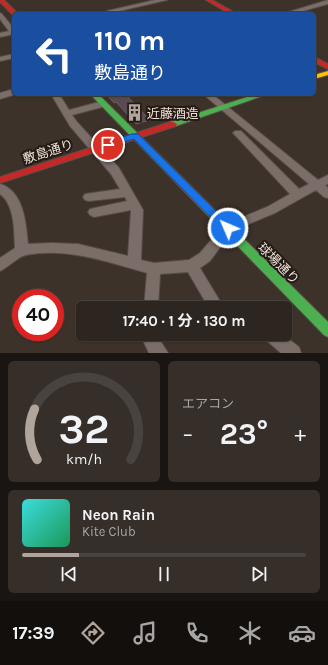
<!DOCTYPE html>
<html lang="ja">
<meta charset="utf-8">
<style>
body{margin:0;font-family:Karla,"Noto Sans JP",sans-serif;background:#352e29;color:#f1f3f6;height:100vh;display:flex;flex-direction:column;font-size:15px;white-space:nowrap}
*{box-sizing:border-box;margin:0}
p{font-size:13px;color:#a7a5a5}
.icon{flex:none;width:22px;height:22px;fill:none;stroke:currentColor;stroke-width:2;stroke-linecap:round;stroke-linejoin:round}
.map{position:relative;height:353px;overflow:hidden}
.panel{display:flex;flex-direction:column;gap:8px;padding:8px;background:#191512;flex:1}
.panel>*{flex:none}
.guide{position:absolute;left:12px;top:12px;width:304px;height:84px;border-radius:6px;box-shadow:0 1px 3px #0004,0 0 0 1px #48433e;background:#1a4fa0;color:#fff;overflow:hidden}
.speed{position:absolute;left:12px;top:289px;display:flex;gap:8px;font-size:20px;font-weight:700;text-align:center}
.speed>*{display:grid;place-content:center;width:52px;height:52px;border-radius:50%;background:#2d2620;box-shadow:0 1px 3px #0004,0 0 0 1px #48433e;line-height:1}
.speed .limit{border:6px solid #d22;background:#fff;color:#111}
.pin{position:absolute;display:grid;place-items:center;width:34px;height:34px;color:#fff;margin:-17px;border:2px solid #fff;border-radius:50%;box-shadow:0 1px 4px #0007}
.me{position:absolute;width:44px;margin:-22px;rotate:315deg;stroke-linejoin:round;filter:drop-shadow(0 0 3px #0008)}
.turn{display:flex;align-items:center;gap:14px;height:84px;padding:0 16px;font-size:18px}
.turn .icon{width:52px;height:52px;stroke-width:2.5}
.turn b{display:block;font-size:28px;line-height:34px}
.big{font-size:30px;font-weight:700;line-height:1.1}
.panel .widget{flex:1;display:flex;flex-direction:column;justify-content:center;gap:6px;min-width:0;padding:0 14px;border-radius:6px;background:#352e29}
.panel .dial{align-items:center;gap:0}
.dial svg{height:104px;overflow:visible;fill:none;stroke:#48433e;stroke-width:7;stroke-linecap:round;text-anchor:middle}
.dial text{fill:#f1f3f6;stroke:none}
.song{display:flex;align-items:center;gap:12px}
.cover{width:48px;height:48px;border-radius:6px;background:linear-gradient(135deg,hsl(180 70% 55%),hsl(150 70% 35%))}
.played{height:4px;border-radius:2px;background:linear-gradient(90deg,#b0a49b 20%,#48433e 20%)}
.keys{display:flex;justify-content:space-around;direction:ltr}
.heat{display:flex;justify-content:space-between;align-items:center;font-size:22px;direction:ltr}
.panel .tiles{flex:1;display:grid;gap:8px;grid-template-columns:1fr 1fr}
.widget:last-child{grid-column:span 2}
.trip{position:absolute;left:76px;top:301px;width:216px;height:40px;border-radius:6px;background:#2d2620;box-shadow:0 1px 3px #0004,0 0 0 1px #48433e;font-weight:700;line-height:40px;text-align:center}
.dock{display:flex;height:64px;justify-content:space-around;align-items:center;background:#120f0d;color:#a7a5a5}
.dock .icon{width:28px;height:28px}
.dock .selected{color:#b0a49b}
.dock b{font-size:18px;color:#f1f3f6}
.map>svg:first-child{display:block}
</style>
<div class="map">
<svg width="328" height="353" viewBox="0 0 328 353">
<rect width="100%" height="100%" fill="#3c322a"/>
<path fill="#594a53" stroke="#675f5f" d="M 106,94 L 125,94 L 150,120 L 136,124 L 116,102 L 114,103 Z"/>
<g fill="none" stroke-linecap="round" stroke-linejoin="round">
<defs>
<g id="street">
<path d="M 155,0 L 167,0 L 115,12 L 116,14 L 109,14 L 107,11 Z"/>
<path d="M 328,0 L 328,4 L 292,14 L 282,14 Z"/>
<path d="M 0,13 L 2,14 L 14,29 L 14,34 L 0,37 L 0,33 L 9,31 L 0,19 Z"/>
<path d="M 14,54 L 14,58 L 0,61 L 0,57 Z"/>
<path d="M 14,89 L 14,94 L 16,94 L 0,99 L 0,93 Z"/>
<path d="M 51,94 L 59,94 L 69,110 L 103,101 L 107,104 L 106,106 L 72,115 L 77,122 L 119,168 L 143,210 L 141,260 L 154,263 L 189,260 L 200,253 L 224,225 L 267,207 L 290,194 L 235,135 L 233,133 L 235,131 L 241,131 L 299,189 L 309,184 L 203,94 L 212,94 L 318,180 L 328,175 L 328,184 L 325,185 L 328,188 L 328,198 L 324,197 L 316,190 L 275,213 L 232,231 L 210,261 L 200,268 L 224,308 L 209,308 L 188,272 L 160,274 L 158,308 L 144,308 L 147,273 C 108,262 67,247 26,255 C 17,257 9,267 0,271 L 0,258 L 15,248 C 14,231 15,205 0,194 L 0,184 C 24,191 26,224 28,244 L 51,243 L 78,244 L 128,256 L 131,210 L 94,217 L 90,215 L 88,212 L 90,209 L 127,201 L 125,197 L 89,201 L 85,200 L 83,197 L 85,194 L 120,189 L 111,174 L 70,126 Z"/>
<path d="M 140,334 L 156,334 L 168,353 L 149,353 Z"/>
<path d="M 262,334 L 282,334 L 299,347 L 301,353 L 281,353 L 265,339 Z"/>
</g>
<g id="fast">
<path d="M 90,94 L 98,94 L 328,322 L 328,337 L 324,335 Z"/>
<path d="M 257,94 L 268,94 L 176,126 L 173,126 L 169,124 L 170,122 Z"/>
</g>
<path id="slow" d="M 328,71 L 328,75 L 314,79 L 314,75 Z"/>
<g id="jam">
<path d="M 0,0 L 4,0 L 18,14 L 13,15 L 0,2 Z"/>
<path d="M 206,0 L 212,0 L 237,14 L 230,14 Z"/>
<path d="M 314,57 L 328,64 L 328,69 L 314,62 Z"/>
<path d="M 170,122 L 173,122 L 177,124 L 176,126 L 0,183 L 0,177 Z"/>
</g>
</defs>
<use href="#street" stroke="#574e48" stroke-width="2"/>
<use href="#fast" stroke="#574e48" stroke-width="2"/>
<use href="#slow" stroke="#574e48" stroke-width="2"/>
<use href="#jam" stroke="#574e48" stroke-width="2"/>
<use href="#street" fill="#7b6e69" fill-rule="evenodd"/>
<use href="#fast" fill="#4caf50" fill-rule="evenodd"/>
<use href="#slow" fill="#ffc107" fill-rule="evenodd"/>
<use href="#jam" fill="#c62828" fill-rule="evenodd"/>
</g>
<path fill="#1a73e8" stroke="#114b97" d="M 132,134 L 138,134 L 231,226 L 233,228 L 231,231 L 224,231 L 134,139 L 108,147 L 104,145 L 105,143 Z"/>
<defs>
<symbol id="building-bare" viewBox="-9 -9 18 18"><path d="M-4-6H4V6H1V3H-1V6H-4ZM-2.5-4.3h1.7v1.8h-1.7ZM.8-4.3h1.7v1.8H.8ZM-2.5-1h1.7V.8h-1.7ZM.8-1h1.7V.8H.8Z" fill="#b0a49b" stroke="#241b14" stroke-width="2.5" paint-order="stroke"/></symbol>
</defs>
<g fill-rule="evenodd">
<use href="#building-bare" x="122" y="100" width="25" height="25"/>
</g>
<g text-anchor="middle" stroke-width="4" stroke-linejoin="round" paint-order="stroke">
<g font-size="13" fill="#eee1d8" stroke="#241b14" text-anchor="start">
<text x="147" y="118">近藤酒造</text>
</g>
<g font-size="13" fill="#eee1d8" stroke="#241b14">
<text transform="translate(48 151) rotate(-18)" y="5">敷島通り</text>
<text transform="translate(279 263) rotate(45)" y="5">球場通り</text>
</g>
</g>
</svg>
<div class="speed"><div class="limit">40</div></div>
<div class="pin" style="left:108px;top:145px;background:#d93025"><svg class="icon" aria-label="arrive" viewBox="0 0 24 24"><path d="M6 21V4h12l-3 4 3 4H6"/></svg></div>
<svg class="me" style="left:228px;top:228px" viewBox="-20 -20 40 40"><circle r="17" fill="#1a73e8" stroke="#fff" stroke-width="3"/><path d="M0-11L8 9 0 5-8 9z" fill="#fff"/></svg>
<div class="trip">17:40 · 1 分 · 130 m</div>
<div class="guide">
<div class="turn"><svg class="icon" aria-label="left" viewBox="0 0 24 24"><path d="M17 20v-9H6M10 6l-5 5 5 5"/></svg><div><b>110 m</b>敷島通り</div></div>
</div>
</div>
<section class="panel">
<div class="tiles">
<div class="widget dial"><svg viewBox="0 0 100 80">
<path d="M14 69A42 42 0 1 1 86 69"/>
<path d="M14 69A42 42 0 0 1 12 30" stroke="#b0a49b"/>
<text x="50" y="56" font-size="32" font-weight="700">32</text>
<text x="50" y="72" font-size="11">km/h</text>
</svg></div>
<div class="widget"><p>エアコン</p>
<div class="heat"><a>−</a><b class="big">23°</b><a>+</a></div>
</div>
<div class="widget">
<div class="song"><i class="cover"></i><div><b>Neon Rain</b><p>Kite Club</p></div></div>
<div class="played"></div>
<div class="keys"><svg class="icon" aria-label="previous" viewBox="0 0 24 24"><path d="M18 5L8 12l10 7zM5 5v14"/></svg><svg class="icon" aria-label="pause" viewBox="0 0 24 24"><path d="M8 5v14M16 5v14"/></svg><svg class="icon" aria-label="next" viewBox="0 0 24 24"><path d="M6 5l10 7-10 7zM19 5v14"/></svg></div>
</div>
</div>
</section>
<nav class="dock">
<b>17:39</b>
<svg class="icon selected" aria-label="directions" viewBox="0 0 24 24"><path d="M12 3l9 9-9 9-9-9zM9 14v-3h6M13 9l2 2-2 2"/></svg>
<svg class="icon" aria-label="music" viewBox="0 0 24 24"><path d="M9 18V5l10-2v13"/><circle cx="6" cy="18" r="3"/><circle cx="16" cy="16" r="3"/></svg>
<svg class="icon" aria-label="phone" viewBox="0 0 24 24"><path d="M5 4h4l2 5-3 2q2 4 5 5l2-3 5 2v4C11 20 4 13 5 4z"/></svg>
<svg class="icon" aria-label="climate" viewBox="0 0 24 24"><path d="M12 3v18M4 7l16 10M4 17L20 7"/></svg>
<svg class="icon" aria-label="car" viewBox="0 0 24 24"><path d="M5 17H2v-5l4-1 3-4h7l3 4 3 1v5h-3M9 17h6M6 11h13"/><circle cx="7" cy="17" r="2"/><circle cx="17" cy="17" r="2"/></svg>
</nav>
